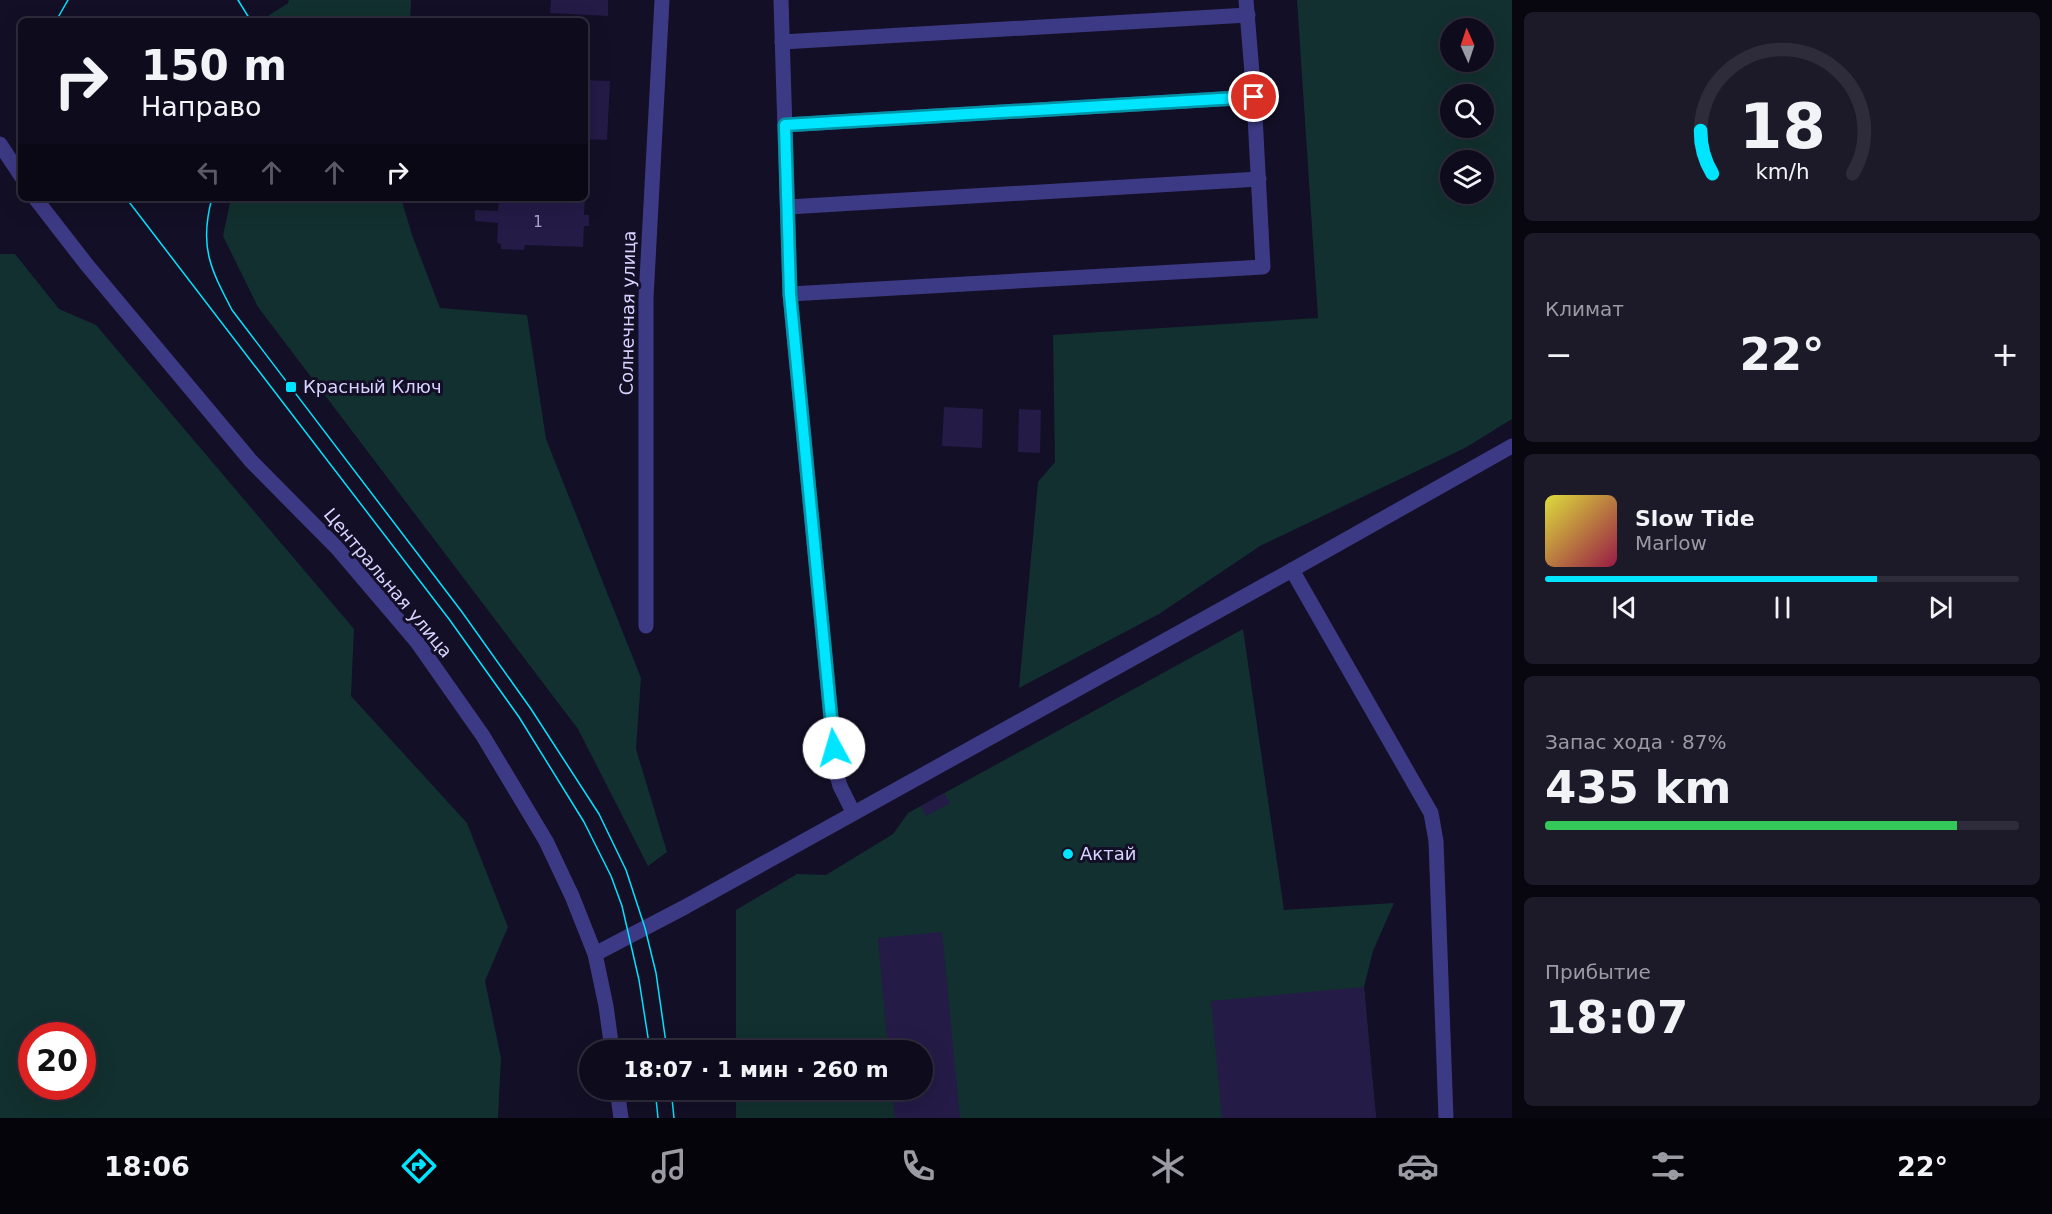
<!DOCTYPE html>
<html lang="ru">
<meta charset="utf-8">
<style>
body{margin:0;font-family:"DejaVu Sans",sans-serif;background:#1c1929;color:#f1f3f6;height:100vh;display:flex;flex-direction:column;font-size:22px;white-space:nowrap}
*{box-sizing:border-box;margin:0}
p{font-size:20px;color:#9b9ba3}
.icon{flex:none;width:33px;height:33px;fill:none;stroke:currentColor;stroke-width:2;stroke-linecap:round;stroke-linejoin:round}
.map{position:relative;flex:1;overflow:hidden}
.sheet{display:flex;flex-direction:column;gap:12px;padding:12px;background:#08060f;width:540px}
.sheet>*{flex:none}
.banner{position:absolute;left:18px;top:18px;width:570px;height:183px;border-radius:9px;box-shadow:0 6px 24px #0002,0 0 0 2px #2e2b3b;background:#0e0b1c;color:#f1f3f6;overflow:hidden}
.needle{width:39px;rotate:357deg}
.tools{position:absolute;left:1440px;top:18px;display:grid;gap:12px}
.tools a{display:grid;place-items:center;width:54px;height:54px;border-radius:50%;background:#0e0b1c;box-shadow:0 6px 24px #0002,0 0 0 2px #2e2b3b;font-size:30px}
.speed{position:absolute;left:18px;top:1022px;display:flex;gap:12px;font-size:30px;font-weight:700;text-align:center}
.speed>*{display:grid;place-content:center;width:78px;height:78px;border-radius:50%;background:#0e0b1c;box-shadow:0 6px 24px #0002,0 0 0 2px #2e2b3b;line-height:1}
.speed .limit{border:9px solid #d22;background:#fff;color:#111}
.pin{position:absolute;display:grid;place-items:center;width:51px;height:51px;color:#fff;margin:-26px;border:3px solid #fff;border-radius:50%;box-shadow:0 2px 6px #0007}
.me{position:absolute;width:66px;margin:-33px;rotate:354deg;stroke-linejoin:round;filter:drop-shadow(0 0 4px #0008)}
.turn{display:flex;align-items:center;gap:21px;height:126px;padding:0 24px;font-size:27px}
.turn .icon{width:78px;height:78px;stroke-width:2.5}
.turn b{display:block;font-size:42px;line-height:51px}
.lanes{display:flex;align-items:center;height:57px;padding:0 24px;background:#0003;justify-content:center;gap:30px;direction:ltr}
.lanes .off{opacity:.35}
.big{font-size:45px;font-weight:800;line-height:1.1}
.sheet .widget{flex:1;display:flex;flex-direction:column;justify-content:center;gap:9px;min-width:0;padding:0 21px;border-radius:9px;background:#1c1929}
.sheet .dial{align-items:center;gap:0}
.dial svg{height:156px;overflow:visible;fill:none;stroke:#2e2b3b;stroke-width:7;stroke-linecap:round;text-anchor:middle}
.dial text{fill:#f1f3f6;stroke:none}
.song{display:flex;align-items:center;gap:18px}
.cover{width:72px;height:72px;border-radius:9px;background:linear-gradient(135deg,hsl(60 70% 55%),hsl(340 70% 35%))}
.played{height:6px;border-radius:3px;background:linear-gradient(90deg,#00e5ff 70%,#2e2b3b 70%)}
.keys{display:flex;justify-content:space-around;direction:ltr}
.heat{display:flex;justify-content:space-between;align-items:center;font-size:33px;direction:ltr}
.charge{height:9px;border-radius:4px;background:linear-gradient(90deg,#34c759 87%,#2e2b3b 0)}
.trip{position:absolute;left:579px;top:1040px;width:354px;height:60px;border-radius:30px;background:#0e0b1c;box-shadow:0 6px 24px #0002,0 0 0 2px #2e2b3b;font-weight:800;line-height:60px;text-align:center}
.tab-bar{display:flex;height:96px;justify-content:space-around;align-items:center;background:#06040b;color:#9b9ba3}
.tab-bar .icon{width:42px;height:42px}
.tab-bar .selected{color:#00e5ff}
.tab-bar b{font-size:27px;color:#f1f3f6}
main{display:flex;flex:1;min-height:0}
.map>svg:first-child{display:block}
</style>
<main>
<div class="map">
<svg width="1512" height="1118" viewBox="0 0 1512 1118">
<rect width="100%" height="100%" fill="#130f26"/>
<g fill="#12302f" fill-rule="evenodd">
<path d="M 289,0 L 411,0 L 410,21 L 268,21 L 268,16 L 288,3 Z"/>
<path d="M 1297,0 L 1512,0 L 1512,419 L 1465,448 L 1260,546 L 1159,614 L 1019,688 L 1038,482 L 1055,462 L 1053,335 L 1318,318 ZM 1450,28 L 1484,28 L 1484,62 L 1450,62 ZM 1450,94 L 1484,94 L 1484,128 L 1450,128 ZM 1450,160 L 1484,160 L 1484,194 L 1450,194 Z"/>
<path d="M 231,198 L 401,198 L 412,235 L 440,308 L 527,315 L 546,439 L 641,678 L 636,749 L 667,852 L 648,866 L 578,729 L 258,307 L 223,236 Z"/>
<path d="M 0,254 L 15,254 L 59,309 L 96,325 L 354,629 L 351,696 L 467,823 L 508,927 L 485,981 L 501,1058 L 498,1118 L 0,1118 ZM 32,1035 L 82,1035 L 82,1086 L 32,1086 Z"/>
<path d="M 1243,629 L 1284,910 L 1394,903 L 1373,951 L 1364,987 L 1376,1118 L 736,1118 L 736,1089 L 922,1089 L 922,1050 L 736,1050 L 736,910 L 797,874 L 826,875 L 893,834 L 908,813 Z"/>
</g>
<g fill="#241b47">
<path d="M 551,0 L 608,0 L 608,16 L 550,13 Z"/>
<path d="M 585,80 L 610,81 L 607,140 L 585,139 Z"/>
<path d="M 499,198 L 585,198 L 584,215 L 589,215 L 589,226 L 584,226 L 583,247 L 525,245 L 524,250 L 501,249 L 501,244 L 497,243 L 498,223 L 475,221 L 475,210 L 498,211 Z"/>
<path d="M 944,407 L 983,409 L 982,448 L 942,446 Z"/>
<path d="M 1019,409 L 1041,410 L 1040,453 L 1018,452 Z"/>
<path d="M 944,793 L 950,803 L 926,816 L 921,806 Z"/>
<path d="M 942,932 L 960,1118 L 895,1118 L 892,1089 L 922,1089 L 922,1050 L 888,1050 L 878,938 Z"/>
<path d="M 1364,987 L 1376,1118 L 1222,1118 L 1211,1001 Z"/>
</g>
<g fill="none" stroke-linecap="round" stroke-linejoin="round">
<g stroke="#3d3a85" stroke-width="15">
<path d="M 781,0 L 790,294 L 836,771 L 840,786 L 853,812"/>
<path d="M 782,42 L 1248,15"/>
<path d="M 785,125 L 1254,97"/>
<path d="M 0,144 L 21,176"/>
<path d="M 35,198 L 87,265 L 251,461 L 337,548 L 417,642 L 483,736 L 546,841 L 572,896 L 595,954 L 606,1006 L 612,1050"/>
<path d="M 788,207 L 1259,179"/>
<path d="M 790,294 L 1263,267 L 1254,97 L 1246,0"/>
<path d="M 1292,570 L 1431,813 L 1436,841 L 1446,1118"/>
<path d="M 646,626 L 646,298 L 662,0"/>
<path d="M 595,954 L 685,907 L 1292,570 L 1512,446"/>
<path d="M 617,1089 L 621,1118"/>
</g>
<g stroke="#00e5ff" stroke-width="1.5">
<path d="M 238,0 L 251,21"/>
<path d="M 56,21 L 68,0"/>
<path d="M 126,198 L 449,619 L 519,717 L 584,822 L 611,876 L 622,906 L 639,980 L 650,1050"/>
<path d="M 212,198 C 199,246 210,268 232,310 L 462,612 L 531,709 L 599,814 L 626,870 L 645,928 L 656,973 L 667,1050"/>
<path d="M 655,1089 L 658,1118"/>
<path d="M 671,1089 L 674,1118"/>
</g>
</g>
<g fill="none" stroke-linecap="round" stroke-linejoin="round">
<defs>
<path id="route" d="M 834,748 L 790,294 L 785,125 L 1254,97"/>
</defs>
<use href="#route" stroke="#0095a6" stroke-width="15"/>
<use href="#route" stroke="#00e5ff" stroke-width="10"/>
</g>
<g fill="#00e5ff" stroke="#130f26" stroke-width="2">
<rect x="285" y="381" width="12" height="12" rx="3"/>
<circle cx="1068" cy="854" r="6"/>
</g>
<g text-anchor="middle" stroke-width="6" stroke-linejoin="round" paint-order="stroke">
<g font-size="15" fill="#aca6d1">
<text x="538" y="227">1</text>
</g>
<g font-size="18" fill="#d9d4ff" stroke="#130f26">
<text transform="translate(628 313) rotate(-89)" y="6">Солнечная улица</text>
<text transform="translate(388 583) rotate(50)" y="6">Центральная улица</text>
</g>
<g font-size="18" fill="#d9d4ff" stroke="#130f26" text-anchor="start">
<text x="303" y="393">Красный Ключ</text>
<text x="1080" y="860">Актай</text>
</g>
</g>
</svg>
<div class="tools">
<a><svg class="needle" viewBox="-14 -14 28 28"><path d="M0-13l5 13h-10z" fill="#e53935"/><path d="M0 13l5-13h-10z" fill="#9b9ba3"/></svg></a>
<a><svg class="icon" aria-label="search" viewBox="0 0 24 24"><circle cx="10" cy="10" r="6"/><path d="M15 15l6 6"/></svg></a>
<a><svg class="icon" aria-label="layers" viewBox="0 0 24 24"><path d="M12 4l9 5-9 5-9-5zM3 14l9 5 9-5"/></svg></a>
</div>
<div class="speed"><div class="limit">20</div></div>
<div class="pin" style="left:1254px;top:97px;background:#d93025"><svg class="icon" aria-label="arrive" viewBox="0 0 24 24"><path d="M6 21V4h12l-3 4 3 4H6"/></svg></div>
<svg class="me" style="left:834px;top:748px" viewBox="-20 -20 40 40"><circle r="19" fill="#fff"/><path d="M0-13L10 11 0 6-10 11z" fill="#00e5ff"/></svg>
<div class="trip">18:07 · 1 мин · 260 m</div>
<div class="banner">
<div class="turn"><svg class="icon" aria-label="right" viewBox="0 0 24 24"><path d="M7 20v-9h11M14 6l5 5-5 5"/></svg><div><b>150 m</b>Направо</div></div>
<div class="lanes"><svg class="icon off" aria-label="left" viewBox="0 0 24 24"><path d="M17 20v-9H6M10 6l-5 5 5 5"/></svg><svg class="icon off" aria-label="ahead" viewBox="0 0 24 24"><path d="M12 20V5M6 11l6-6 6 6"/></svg><svg class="icon off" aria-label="ahead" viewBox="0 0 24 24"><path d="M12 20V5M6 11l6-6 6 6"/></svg><svg class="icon" aria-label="right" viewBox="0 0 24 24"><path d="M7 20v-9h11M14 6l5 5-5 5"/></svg></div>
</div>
</div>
<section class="sheet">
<div class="widget dial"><svg viewBox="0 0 100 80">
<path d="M14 69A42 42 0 1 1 86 69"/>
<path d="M14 69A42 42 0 0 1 8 47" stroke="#00e5ff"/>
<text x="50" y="56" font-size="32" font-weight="700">18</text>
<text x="50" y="72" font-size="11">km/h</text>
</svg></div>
<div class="widget"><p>Климат</p>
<div class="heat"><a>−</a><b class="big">22°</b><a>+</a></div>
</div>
<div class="widget">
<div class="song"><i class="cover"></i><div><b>Slow Tide</b><p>Marlow</p></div></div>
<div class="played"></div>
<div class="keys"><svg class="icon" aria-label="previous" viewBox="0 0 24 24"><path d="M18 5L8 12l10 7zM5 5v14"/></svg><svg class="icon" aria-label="pause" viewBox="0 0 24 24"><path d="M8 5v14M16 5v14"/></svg><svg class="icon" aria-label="next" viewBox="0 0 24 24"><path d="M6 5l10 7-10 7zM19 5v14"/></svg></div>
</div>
<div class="widget"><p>Запас хода · 87%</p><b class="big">435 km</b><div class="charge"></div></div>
<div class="widget"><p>Прибытие</p><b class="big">18:07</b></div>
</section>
</main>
<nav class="tab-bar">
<b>18:06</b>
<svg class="icon selected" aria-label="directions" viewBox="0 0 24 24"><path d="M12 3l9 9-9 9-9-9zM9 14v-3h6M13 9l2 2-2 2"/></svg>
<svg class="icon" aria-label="music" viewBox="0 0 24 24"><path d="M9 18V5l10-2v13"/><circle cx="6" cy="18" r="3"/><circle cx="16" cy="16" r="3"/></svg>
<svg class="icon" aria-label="phone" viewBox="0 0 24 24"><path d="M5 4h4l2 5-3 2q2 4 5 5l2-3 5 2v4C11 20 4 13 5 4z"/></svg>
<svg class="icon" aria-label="climate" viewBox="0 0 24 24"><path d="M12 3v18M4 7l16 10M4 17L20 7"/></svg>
<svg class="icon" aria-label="car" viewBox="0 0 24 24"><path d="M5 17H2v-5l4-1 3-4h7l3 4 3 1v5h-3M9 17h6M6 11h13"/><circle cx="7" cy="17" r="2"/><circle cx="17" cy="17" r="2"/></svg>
<svg class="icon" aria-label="filters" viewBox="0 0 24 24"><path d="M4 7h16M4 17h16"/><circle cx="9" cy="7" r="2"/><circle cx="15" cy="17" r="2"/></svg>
<b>22°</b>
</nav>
